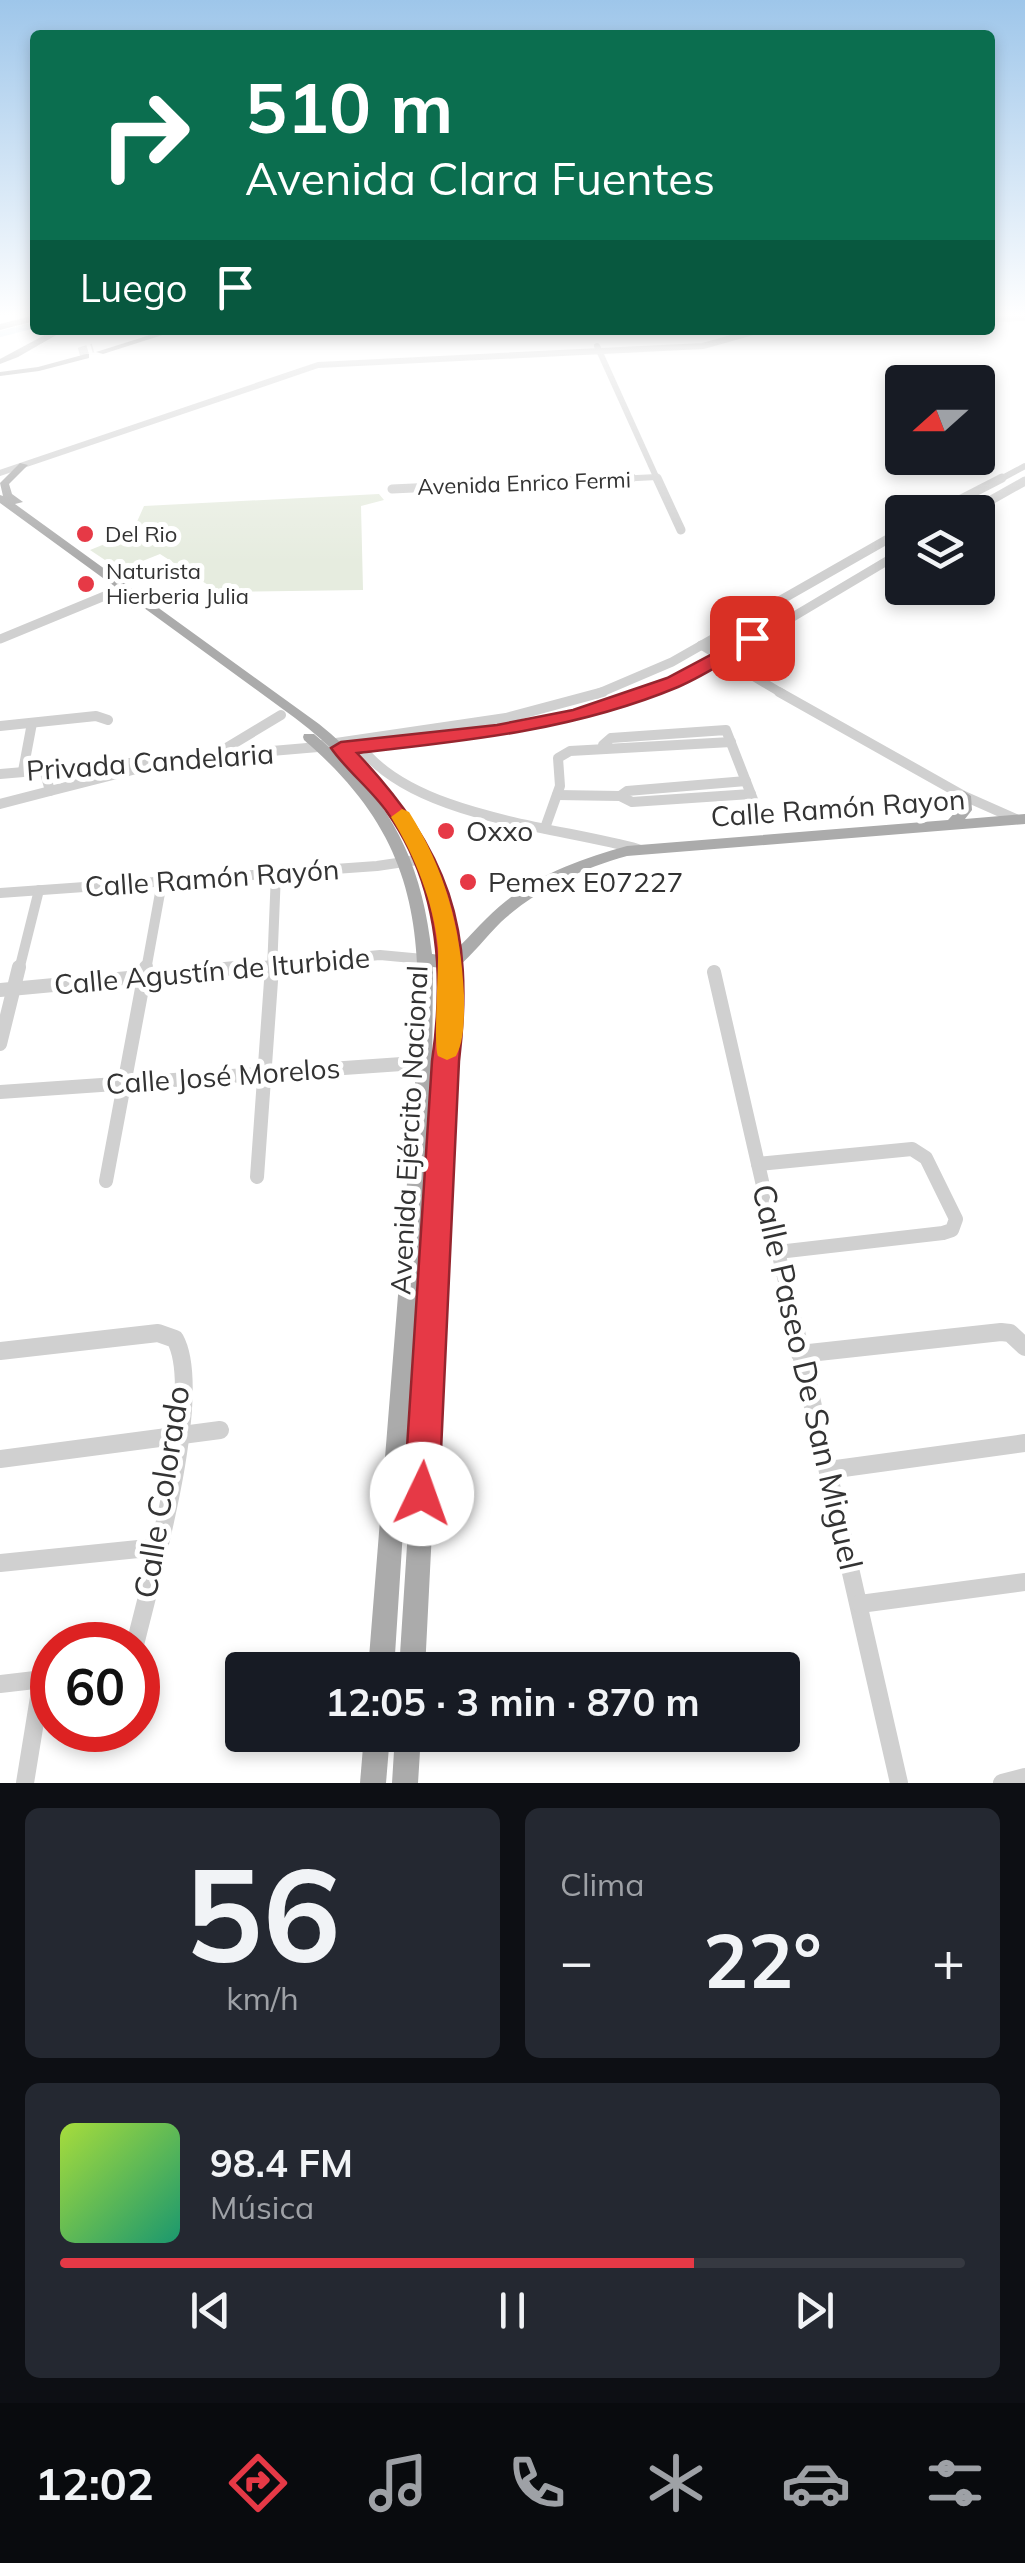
<!DOCTYPE html>
<html lang="es">
<meta charset="utf-8">
<style>
body{margin:0;font-family:Mulish,sans-serif;background:#242831;color:#f1f3f6;height:100vh;display:flex;flex-direction:column;font-size:38px;white-space:nowrap}
*{box-sizing:border-box;margin:0}
p{font-size:32px;color:#9ea1a6}
.icon{flex:none;width:55px;height:55px;fill:none;stroke:currentColor;stroke-width:2;stroke-linecap:round;stroke-linejoin:round}
.map{position:relative;height:1783px;overflow:hidden}
.side{display:flex;flex-direction:column;gap:25px;padding:25px;background:#0d0f14;flex:1}
.side>*{flex:none}
.hud{position:absolute;left:30px;top:30px;width:965px;height:305px;border-radius:10px;box-shadow:0 5px 15px #0003;background:#0b6e4f;color:#fff;overflow:hidden}
.needle{width:65px;rotate:249deg}
.buttons{position:absolute;left:885px;top:365px;display:grid;gap:20px}
.buttons a{display:grid;place-items:center;width:110px;height:110px;border-radius:10px;background:#171b24;box-shadow:0 5px 15px #0003;font-size:50px}
.speed{position:absolute;left:30px;top:1622px;display:flex;gap:20px;font-size:50px;font-weight:700;text-align:center}
.speed>*{display:grid;place-content:center;width:130px;height:130px;border-radius:50%;background:#171b24;box-shadow:0 5px 15px #0003;line-height:1}
.speed .limit{border:15px solid #d22;background:#fff;color:#111}
.pin{position:absolute;display:grid;place-items:center;width:85px;height:85px;color:#fff;margin:-42px;border-radius:20px;box-shadow:0 5px 15px #0006}
.me{position:absolute;width:110px;margin:-55px;rotate:3deg;stroke-linejoin:round;filter:drop-shadow(0 0 8px #0008)}
.turn{display:flex;align-items:center;gap:35px;height:210px;padding:0 50px;font-size:45px}
.turn .icon{width:130px;height:130px;stroke-width:2.5}
.turn b{display:block;font-size:70px;line-height:85px}
.then{display:flex;align-items:center;height:95px;padding:0 50px;background:#0003;gap:20px;font-size:38px}
.big{font-size:75px;font-weight:700;line-height:1.1}
.side .card{flex:1;display:flex;flex-direction:column;justify-content:center;gap:15px;min-width:0;padding:0 35px;border-radius:15px;background:#242831}
.side .dial{align-items:center;gap:0}
.dial b{font-size:130px;line-height:1}
.song{display:flex;align-items:center;gap:30px}
.cover{width:120px;height:120px;border-radius:15px;background:linear-gradient(135deg,hsl(80 70% 55%),hsl(160 70% 35%))}
.played{height:10px;border-radius:5px;background:linear-gradient(90deg,#e63946 70%,#363941 70%)}
.keys{display:flex;justify-content:space-around;direction:ltr}
.heat{display:flex;justify-content:space-between;align-items:center;font-size:55px;direction:ltr}
.side .tiles{flex:1;display:grid;gap:25px;grid-template-columns:1fr 1fr}
.card:last-child{grid-column:span 2}
.trip{position:absolute;left:225px;top:1652px;width:575px;height:100px;border-radius:10px;background:#171b24;box-shadow:0 5px 15px #0003;font-weight:700;line-height:100px;text-align:center}
.tabs{display:flex;height:160px;justify-content:space-around;align-items:center;background:#090b0e;color:#9ea1a6}
.tabs .icon{width:70px;height:70px}
.tabs .on{color:#e63946}
.tabs b{font-size:45px;color:#f1f3f6}
.map>svg:first-child{display:block}
</style>
<div class="map">
<svg width="1025" height="1783" viewBox="0 0 1025 1783">
<rect width="100%" height="100%" fill="#fff"/>
<path fill="#e6ecdf" d="M 379,494 L 384,500 L 361,506 L 363,590 L 219,592 L 160,554 L 120,570 L 90,550 L 132,533 L 144,506 Z"/>
<g fill="none" stroke-linecap="round" stroke-linejoin="round">
<path stroke="#cfe2ee" stroke-width="6" d="M 0,334 L 35,325"/>
<path stroke="#d6d6d6" stroke-width="9" stroke-dasharray="9 4" stroke-linecap="butt" d="M 79,352 L 93,348"/>
<g stroke="#d0d0d0" stroke-width="6">
<path d="M 990,319 L 1025,318"/>
<path d="M 597,346 L 658,481"/>
<path d="M 0,473 L 318,365 L 703,346 L 760,330"/>
<path d="M 577,481 L 657,477"/>
<path d="M 997,481 L 1025,466"/>
</g>
<g stroke="#d0d0d0" stroke-width="9">
<path d="M 657,478 L 681,530"/>
<path d="M 392,489 L 632,478"/>
<path d="M 936,512 L 1002,478"/>
<path d="M 970,512 L 1025,481"/>
<path d="M 0,639 L 124,588"/>
<path d="M 701,645 L 783,694"/>
<path d="M 597,694 L 672,662 L 902,531"/>
<path d="M 644,694 L 739,649 L 902,552"/>
</g>
<g stroke="#d0d0d0" stroke-width="10">
<path d="M 779,692 L 964,796 L 1016,819"/>
<path d="M 0,726 L 96,716 L 108,720"/>
<path d="M 357,742 C 407,817 555,826 638,849"/>
<path d="M 603,745 L 611,738 L 726,730 L 754,802"/>
<path d="M 309,747 L 506,718 L 603,692"/>
<path d="M 218,753 L 281,715"/>
<path d="M 44,769 L 50,791 L 160,763"/>
<path d="M 23,771 L 32,723"/>
<path d="M 0,774 L 471,734 L 582,714 L 650,692"/>
<path d="M 557,795 L 620,796 L 627,791 L 746,781"/>
<path d="M 620,796 L 632,802 L 751,794"/>
<path d="M 0,804 L 50,791"/>
<path d="M 545,828 L 560,786 L 558,758 L 570,751 L 731,742"/>
<path d="M 0,893 L 377,866 L 424,859"/>
<path d="M 19,970 L 39,890"/>
<path d="M 146,970 L 162,882"/>
<path d="M 219,970 L 380,955 L 423,959"/>
<path d="M 272,970 L 276,873"/>
</g>
<g stroke="#d0d0d0" stroke-width="14">
<path d="M 714,972 L 795,1325"/>
<path d="M 0,990 L 246,967"/>
<path d="M 0,1044 L 19,967"/>
<path d="M 0,1092 L 445,1061"/>
<path d="M 758,1164 L 912,1149 L 926,1158 L 956,1219 L 952,1230 L 943,1233 L 778,1252"/>
<path d="M 257,1177 L 272,967"/>
<path d="M 106,1181 L 146,967"/>
</g>
<g stroke="#d0d0d0" stroke-width="18">
<path d="M 794,1323 L 899,1783"/>
<path d="M 0,1351 L 158,1333 L 175,1339 C 205,1393 150,1582 135,1645"/>
<path d="M 800,1354 L 1001,1332 L 1010,1333 L 1025,1347"/>
<path d="M 0,1459 L 220,1430"/>
<path d="M 829,1470 L 1025,1443"/>
<path d="M 0,1563 L 158,1547"/>
<path d="M 860,1604 L 1025,1582"/>
<path d="M 0,1684 L 52,1678"/>
<path d="M 25,1783 L 42,1679"/>
<path d="M 1002,1783 L 1025,1777"/>
</g>
<g fill="#ababab" fill-rule="evenodd">
<path d="M 54,330 L 65,330 L 18,357 L 0,364 L 0,359 Z"/>
<path d="M 166,330 L 178,330 L 103,354 L 96,352 Z"/>
<path d="M 86,354 L 89,354 L 89,358 L 39,371 L 0,376 L 0,372 L 38,367 Z"/>
<path d="M 20,463 L 28,465 L 9,484 L 12,494 L 23,502 L 15,504 L 319,724 C 391,782 444,858 455,951 C 472,934 487,916 506,901 C 541,873 584,858 627,846 L 948,820 L 958,809 L 957,796 L 964,791 L 971,796 L 972,810 L 965,819 L 1025,814 L 1025,824 L 627,856 C 581,869 537,889 501,922 C 486,937 473,954 457,968 L 458,1015 L 425,1670 L 399,1670 L 441,1015 L 441,968 L 433,967 L 432,1083 L 394,1670 L 368,1670 L 415,1083 C 423,937 424,843 304,740 L 303,737 L 304,734 L 314,734 C 389,798 421,856 432,954 L 440,955 C 429,852 375,779 295,718 L 0,503 L 0,495 L 3,496 L 0,483 Z"/>
<path d="M 364,1735 L 390,1735 L 386,1783 L 360,1783 Z"/>
<path d="M 395,1735 L 421,1735 L 418,1783 L 392,1783 Z"/>
</g>
<path fill="#9a9a9a" fill-rule="evenodd" d="M 35,315 L 35,321 L 0,330 L 0,324 Z"/>
</g>
<linearGradient id="sky" x2="0" y2="1"><stop stop-color="#9ec6ea"/><stop offset="0.56" stop-color="#fff"/><stop offset="1" stop-color="#fff" stop-opacity="0"/></linearGradient>
<rect width="1025" height="563" fill="url(#sky)"/>
<path fill="#e63946" stroke="#96252e" stroke-width="2.5" d="M 752,633 L 761,638 L 759,642 C 732,657 706,675 678,687 C 575,730 466,741 357,753 C 449,851 475,927 459,1061 L 439,1494 L 434,1506 L 422,1511 L 409,1506 L 404,1494 L 432,1061 C 445,975 439,885 387,812 C 371,789 347,771 331,748 L 341,742 L 497,725 L 573,710 L 667,678 Z"/>
<path fill="#f59e0b" d="M 402,809 L 409,812 C 445,869 461,928 464,995 C 464,1015 465,1039 456,1056 L 447,1060 L 438,1056 C 433,1046 439,969 438,948 C 434,903 415,856 391,817 Z"/>
<g fill="#e63946" stroke="#fff" stroke-width="4">
<circle cx="85" cy="534" r="10"/>
<circle cx="86" cy="584" r="10"/>
<circle cx="446" cy="831" r="10"/>
<circle cx="468" cy="882" r="10"/>
</g>
<g text-anchor="middle" stroke-width="10" stroke-linejoin="round" paint-order="stroke">
<g font-size="22" fill="#333" stroke="#fff">
<text transform="translate(524 483) rotate(-2)" y="8">Avenida Enrico Fermi</text>
</g>
<g font-size="22" fill="#333" stroke="#fff" text-anchor="start">
<text x="105" y="542">Del Rio</text>
<text x="106" y="579">Naturista<tspan x="106" dy="25">Hierberia Julia</tspan></text>
</g>
<g font-size="28" fill="#333" stroke="#fff">
<text transform="translate(150 762) rotate(-4)" y="10">Privada Candelaria</text>
<text transform="translate(838 808) rotate(-4)" y="10">Calle Ramón Rayon</text>
<text transform="translate(212 878) rotate(-4)" y="10">Calle Ramón Rayón</text>
<text transform="translate(212 971) rotate(-5)" y="10">Calle Agustín de Iturbide</text>
<text transform="translate(223 1076) rotate(-4)" y="10">Calle José Morelos</text>
<text transform="translate(409 1130) rotate(-87)" y="10">Avenida Ejército Nacional</text>
</g>
<g font-size="28" fill="#333" stroke="#fff" text-anchor="start">
<text x="466" y="841">Oxxo</text>
<text x="488" y="892">Pemex E07227</text>
</g>
<g font-size="32" fill="#333" stroke="#fff">
<text transform="translate(807 1377) rotate(77)" y="11">Calle Paseo De San Miguel</text>
<text transform="translate(162 1492) rotate(-81)" y="11">Calle Colorado</text>
</g>
</g>
</svg>
<div class="buttons">
<a><svg class="needle" viewBox="-14 -14 28 28"><path d="M0-13l5 13h-10z" fill="#e53935"/><path d="M0 13l5-13h-10z" fill="#9ea1a6"/></svg></a>
<a><svg class="icon" aria-label="layers" viewBox="0 0 24 24"><path d="M12 4l9 5-9 5-9-5zM3 14l9 5 9-5"/></svg></a>
</div>
<div class="speed"><div class="limit">60</div></div>
<div class="pin" style="left:752px;top:638px;background:#d93025"><svg class="icon" aria-label="arrive" viewBox="0 0 24 24"><path d="M6 21V4h12l-3 4 3 4H6"/></svg></div>
<svg class="me" style="left:422px;top:1494px" viewBox="-20 -20 40 40"><circle r="19" fill="#fff"/><path d="M0-13L10 11 0 6-10 11z" fill="#e63946"/></svg>
<div class="trip">12:05 · 3 min · 870 m</div>
<div class="hud">
<div class="turn"><svg class="icon" aria-label="right" viewBox="0 0 24 24"><path d="M7 20v-9h11M14 6l5 5-5 5"/></svg><div><b>510 m</b>Avenida Clara Fuentes</div></div>
<div class="then">Luego<svg class="icon" aria-label="arrive" viewBox="0 0 24 24"><path d="M6 21V4h12l-3 4 3 4H6"/></svg></div>
</div>
</div>
<section class="side">
<div class="tiles">
<div class="card dial"><b>56</b><p>km/h</p></div>
<div class="card"><p>Clima</p>
<div class="heat"><a>−</a><b class="big">22°</b><a>+</a></div>
</div>
<div class="card">
<div class="song"><i class="cover"></i><div><b>98.4 FM</b><p>Música</p></div></div>
<div class="played"></div>
<div class="keys"><svg class="icon" aria-label="previous" viewBox="0 0 24 24"><path d="M18 5L8 12l10 7zM5 5v14"/></svg><svg class="icon" aria-label="pause" viewBox="0 0 24 24"><path d="M8 5v14M16 5v14"/></svg><svg class="icon" aria-label="next" viewBox="0 0 24 24"><path d="M6 5l10 7-10 7zM19 5v14"/></svg></div>
</div>
</div>
</section>
<nav class="tabs">
<b>12:02</b>
<svg class="icon on" aria-label="directions" viewBox="0 0 24 24"><path d="M12 3l9 9-9 9-9-9zM9 14v-3h6M13 9l2 2-2 2"/></svg>
<svg class="icon" aria-label="music" viewBox="0 0 24 24"><path d="M9 18V5l10-2v13"/><circle cx="6" cy="18" r="3"/><circle cx="16" cy="16" r="3"/></svg>
<svg class="icon" aria-label="phone" viewBox="0 0 24 24"><path d="M5 4h4l2 5-3 2q2 4 5 5l2-3 5 2v4C11 20 4 13 5 4z"/></svg>
<svg class="icon" aria-label="climate" viewBox="0 0 24 24"><path d="M12 3v18M4 7l16 10M4 17L20 7"/></svg>
<svg class="icon" aria-label="car" viewBox="0 0 24 24"><path d="M5 17H2v-5l4-1 3-4h7l3 4 3 1v5h-3M9 17h6M6 11h13"/><circle cx="7" cy="17" r="2"/><circle cx="17" cy="17" r="2"/></svg>
<svg class="icon" aria-label="filters" viewBox="0 0 24 24"><path d="M4 7h16M4 17h16"/><circle cx="9" cy="7" r="2"/><circle cx="15" cy="17" r="2"/></svg>
</nav>
